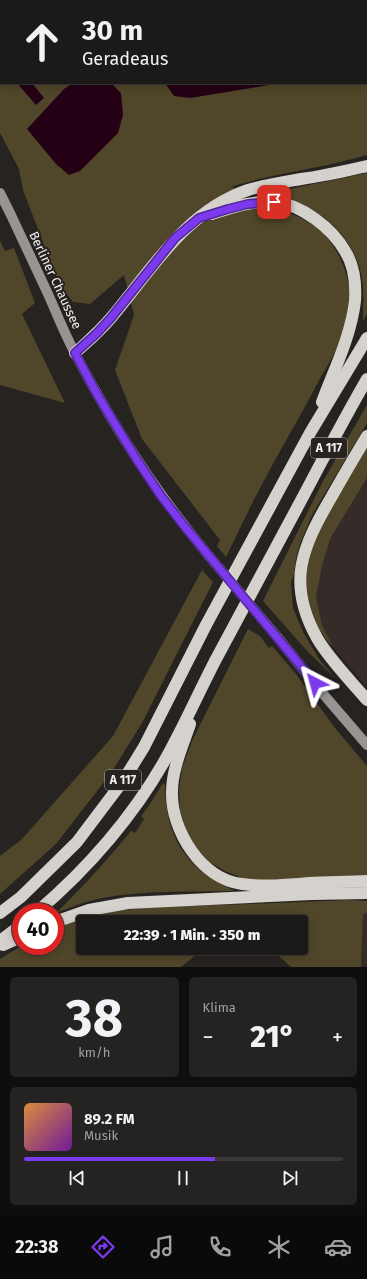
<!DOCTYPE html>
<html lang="de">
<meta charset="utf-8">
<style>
body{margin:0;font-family:"Fira Sans",sans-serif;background:#252322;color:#f1f3f6;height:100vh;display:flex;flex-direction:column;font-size:15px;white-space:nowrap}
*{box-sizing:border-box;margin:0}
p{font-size:13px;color:#a0a1a2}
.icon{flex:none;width:22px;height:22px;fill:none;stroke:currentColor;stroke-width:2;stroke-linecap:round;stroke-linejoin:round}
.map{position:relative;height:967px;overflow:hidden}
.details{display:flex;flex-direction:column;gap:10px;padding:10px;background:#0f0e0e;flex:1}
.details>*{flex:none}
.banner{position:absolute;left:0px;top:0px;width:367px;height:84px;box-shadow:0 2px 10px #0003,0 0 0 1px #3a3838;background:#1c1a19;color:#f1f3f6;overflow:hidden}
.speed{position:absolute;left:12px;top:903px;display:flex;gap:8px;font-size:20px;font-weight:700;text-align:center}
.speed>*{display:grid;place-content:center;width:52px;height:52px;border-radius:50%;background:#1c1a19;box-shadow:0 2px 10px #0003,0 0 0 1px #3a3838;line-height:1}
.speed .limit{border:6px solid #d22;background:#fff;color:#111}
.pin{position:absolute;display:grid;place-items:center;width:34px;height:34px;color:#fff;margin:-17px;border-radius:8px;box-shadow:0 2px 6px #0006}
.me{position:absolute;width:44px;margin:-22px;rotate:321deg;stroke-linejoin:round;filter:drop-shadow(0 0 3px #0008)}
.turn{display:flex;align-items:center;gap:14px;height:84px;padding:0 16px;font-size:18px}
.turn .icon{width:52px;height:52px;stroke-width:2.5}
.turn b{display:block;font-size:28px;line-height:34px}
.big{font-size:30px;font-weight:800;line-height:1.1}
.details .widget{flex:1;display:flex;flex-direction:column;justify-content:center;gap:6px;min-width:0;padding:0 14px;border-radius:6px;background:#252322}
.details .dial{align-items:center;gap:0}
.dial b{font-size:52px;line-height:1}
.song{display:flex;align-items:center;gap:12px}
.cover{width:48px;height:48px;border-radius:6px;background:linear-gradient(135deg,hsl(30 70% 55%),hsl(280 70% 35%))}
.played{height:4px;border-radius:2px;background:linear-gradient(90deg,#7c3aed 60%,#3a3838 60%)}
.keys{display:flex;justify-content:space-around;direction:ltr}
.heat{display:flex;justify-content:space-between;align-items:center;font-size:22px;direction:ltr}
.details .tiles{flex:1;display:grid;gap:10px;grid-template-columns:1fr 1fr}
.widget:last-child{grid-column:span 2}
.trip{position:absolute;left:76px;top:915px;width:232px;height:40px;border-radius:4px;background:#1c1a19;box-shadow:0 2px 10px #0003,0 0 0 1px #3a3838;font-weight:800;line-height:40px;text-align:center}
.tab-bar{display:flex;height:64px;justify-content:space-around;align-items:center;background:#0b0a0a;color:#a0a1a2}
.tab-bar .icon{width:28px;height:28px}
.tab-bar .on{color:#7c3aed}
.tab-bar b{font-size:18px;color:#f1f3f6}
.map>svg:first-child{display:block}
</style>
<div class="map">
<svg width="367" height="967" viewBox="0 0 367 967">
<rect width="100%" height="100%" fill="#262321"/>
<g fill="#352b28">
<path d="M 367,478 L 367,687 L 333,647 L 322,626 L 316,597 L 322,566 L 330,539 Z"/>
<path d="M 367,913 L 367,967 L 361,967 L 363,914 Z"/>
</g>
<g fill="#504629">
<path d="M 170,0 L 367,0 L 367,155 C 323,168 277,173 233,186 L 238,211 C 245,210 252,208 259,208 C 282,207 307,218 323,233 C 342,252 354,287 349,314 C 345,340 327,365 315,388 C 299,419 281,448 265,479 C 251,504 239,531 226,557 L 217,546 L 220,540 L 142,439 L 115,370 L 134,315 L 124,275 L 90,304 L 73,302 L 59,284 L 23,190 L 19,169 L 0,133 L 0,41 L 1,41 L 1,83 L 366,83 L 366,1 L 168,1 Z"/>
<path d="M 367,173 L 367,314 L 363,321 C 363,303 365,284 359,266 C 346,225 307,199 265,194 Z"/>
<path d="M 0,241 L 5,251 L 14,248 L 35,303 L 22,314 L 65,403 L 0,385 Z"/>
<path d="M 367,405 L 367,423 L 312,515 L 300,544 L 296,558 L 294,574 L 291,582 L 293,608 L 303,632 L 319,659 L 335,678 L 308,652 L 263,601 L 322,483 Z"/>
<path d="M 367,448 L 367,478 L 330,539 L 322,566 L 316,597 L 322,625 L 333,647 C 271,580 331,510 367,448 Z"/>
<path d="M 202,570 L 213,582 L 142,723 L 111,773 L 56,844 L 0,894 L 0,856 L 22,839 L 113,736 Z"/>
<path d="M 248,629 L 260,636 L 269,648 L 272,646 L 296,674 L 335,728 L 367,766 L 367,877 L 260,881 L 242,878 L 225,871 L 209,862 L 196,847 L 188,835 L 180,811 L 179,790 L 182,768 L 192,741 Z"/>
<path d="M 163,783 L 165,785 C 166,825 176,853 209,877 C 217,882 226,886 234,891 C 191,892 144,890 102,898 C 87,901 71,907 56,913 C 83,887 107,860 131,831 L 135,833 L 144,819 L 141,816 L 148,807 Z"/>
<path d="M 349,900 L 367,901 L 367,913 L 363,914 L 361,967 L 291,967 L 270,948 L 301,948 L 301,922 L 83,922 L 83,948 L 214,948 L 197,954 L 181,967 L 0,967 L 0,959 L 21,946 L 55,946 L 55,929 C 104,906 161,907 214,905 C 259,904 304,902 349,900 Z"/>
</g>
<g fill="#240114">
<path d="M 233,0 L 367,0 L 367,49 L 366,49 L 366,1 L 231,1 Z"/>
<path d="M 17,83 L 32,83 L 44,98 L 36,105 Z"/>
<path d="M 73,83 L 111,83 L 121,93 L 123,115 L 118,133 L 80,171 L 69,175 L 56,164 L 27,129 L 64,89 Z"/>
<path d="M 165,83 L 282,83 L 190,98 L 174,96 Z"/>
</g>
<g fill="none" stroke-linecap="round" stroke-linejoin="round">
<g stroke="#6d6b6a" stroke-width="10">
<path d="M 0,0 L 2,0"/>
<path d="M 78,0 L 81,1"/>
<path d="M 105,1 L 108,0"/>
<path d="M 0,19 L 1,19"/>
</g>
<g stroke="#979492" stroke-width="10">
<path d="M 0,193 L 11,215 C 23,241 36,268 48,294 C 57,314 65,335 76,355 C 113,426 157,494 209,556"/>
<path d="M 278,638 L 324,695 L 367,745"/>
</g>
<g stroke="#d5d1cd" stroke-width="12">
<path d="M 212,214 C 231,208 254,200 274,202 C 301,204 332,228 345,251 C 354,265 356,285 355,301 C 351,336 334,370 322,402"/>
<path d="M 75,353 C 87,342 99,332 110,319 C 151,271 184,212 248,190 C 265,185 284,182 301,179 C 324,176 345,171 367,166"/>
<path d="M 367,436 C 355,456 343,476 332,496 C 302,547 286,583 317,638 C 329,659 351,681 367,700"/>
<path d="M 190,724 C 183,745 172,769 172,792 C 171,830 201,879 242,884 C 264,887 287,885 309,883 C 328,882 348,882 367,881"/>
<path d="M 37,912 C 87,869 132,818 165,760 C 183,728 198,694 215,661 C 245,605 275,549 305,493 C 325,455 345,417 367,379"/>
<path d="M 0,913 L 21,897 L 77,842 L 123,781 L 144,747 L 206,625 L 310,433 L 367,338"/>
<path d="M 55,922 L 89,910 L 128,903 L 312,894 L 367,893"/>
<path d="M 0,941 L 21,925"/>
<path d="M 3,945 L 21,937"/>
</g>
<path stroke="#979492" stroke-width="10" d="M 209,556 L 278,638"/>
</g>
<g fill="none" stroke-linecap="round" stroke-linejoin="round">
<defs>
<path id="route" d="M 274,202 L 248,204 L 228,209 L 199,218 L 175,238 L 110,319 L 97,333 L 75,353 L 98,396 L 137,460 L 161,496 L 185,527 L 315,683"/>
</defs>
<use href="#route" stroke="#51269a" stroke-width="10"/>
<use href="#route" stroke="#7c3aed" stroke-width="7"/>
</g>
<g text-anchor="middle" stroke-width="4" stroke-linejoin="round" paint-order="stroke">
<g fill="#262321" stroke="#b4b1b0" stroke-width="1">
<rect x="311" y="438" width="36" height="20" rx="3"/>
<rect x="105" y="770" width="36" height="20" rx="3"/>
</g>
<g font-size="12" font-weight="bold" fill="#f1eeed">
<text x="329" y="452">A 117</text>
<text x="123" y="784">A 117</text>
</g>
<g font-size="13" fill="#f1eeed" stroke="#262321">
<text transform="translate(56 280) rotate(65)" y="5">Berliner Chaussee</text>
</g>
</g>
</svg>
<div class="speed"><div class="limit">40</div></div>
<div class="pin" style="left:274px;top:202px;background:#d93025"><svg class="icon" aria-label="arrive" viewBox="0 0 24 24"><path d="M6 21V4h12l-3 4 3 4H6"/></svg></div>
<svg class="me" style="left:315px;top:683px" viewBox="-20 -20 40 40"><path d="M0-17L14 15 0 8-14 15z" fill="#7c3aed" stroke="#fff" stroke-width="4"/></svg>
<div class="trip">22:39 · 1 Min. · 350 m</div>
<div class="banner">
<div class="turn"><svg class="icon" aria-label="ahead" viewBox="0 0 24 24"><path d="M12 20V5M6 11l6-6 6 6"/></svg><div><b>30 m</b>Geradeaus</div></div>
</div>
</div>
<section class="details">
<div class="tiles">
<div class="widget dial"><b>38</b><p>km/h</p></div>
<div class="widget"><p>Klima</p>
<div class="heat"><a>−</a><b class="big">21°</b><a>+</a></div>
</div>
<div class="widget">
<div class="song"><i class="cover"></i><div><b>89.2 FM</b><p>Musik</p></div></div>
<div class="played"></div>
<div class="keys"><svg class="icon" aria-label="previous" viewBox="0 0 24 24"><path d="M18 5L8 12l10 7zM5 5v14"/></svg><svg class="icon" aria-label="pause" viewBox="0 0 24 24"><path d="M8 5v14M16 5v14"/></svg><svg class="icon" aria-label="next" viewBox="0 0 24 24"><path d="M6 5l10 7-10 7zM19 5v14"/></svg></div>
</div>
</div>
</section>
<nav class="tab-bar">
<b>22:38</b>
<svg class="icon on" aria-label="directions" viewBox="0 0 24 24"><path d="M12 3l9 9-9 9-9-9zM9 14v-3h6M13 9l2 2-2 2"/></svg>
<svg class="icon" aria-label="music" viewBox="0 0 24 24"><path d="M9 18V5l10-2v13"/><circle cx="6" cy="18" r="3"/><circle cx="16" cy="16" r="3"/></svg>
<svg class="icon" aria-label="phone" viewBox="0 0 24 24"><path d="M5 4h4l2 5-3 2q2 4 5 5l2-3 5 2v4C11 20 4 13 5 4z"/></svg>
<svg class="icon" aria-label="climate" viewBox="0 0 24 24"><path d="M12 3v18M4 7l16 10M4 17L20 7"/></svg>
<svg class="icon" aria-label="car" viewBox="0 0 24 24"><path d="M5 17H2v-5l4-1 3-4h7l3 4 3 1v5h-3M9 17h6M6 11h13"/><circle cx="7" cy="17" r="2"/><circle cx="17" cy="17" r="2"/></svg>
</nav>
